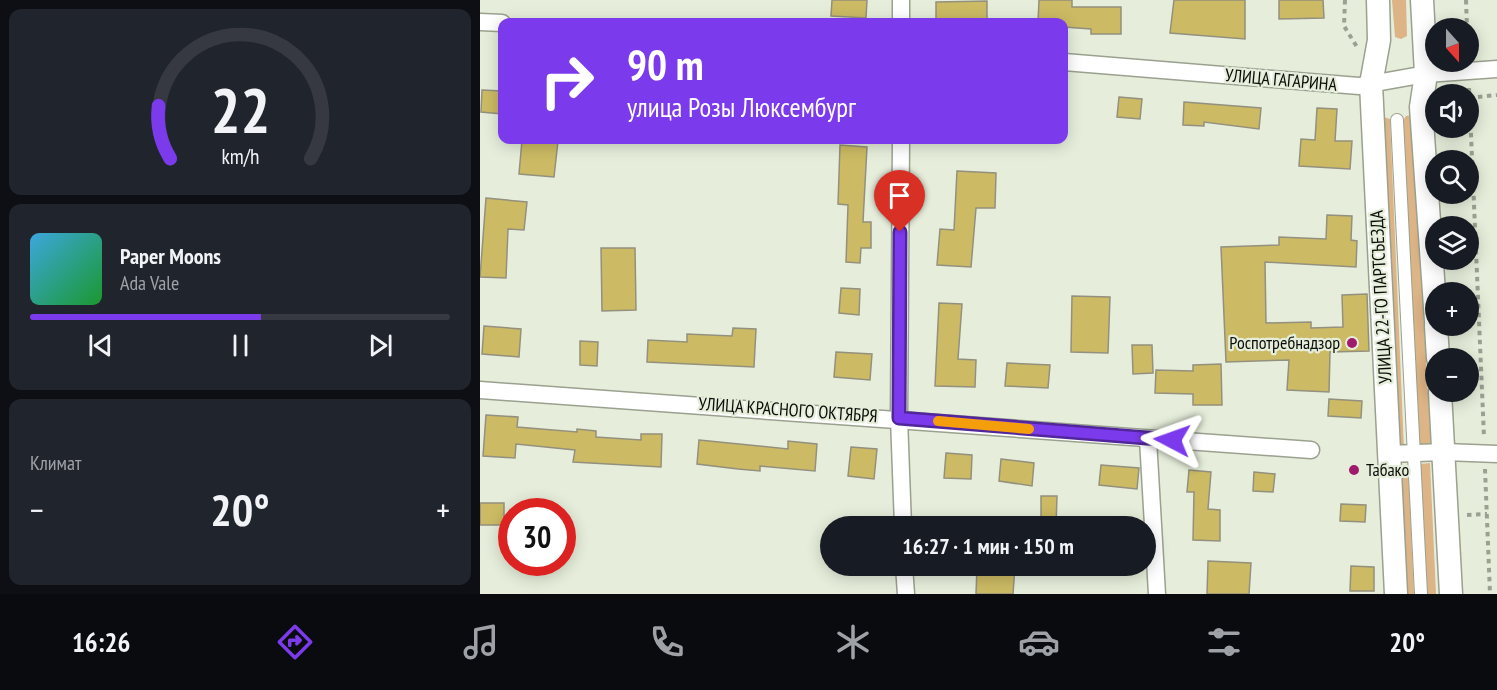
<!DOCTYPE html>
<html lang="ru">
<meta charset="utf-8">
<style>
body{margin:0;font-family:"PT Sans Narrow",sans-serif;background:#20242c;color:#f1f3f6;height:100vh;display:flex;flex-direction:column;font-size:22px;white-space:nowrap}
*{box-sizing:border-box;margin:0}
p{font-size:20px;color:#9ea1a6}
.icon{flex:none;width:33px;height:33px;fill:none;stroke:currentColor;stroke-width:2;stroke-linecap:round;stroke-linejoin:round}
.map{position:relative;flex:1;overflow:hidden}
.drawer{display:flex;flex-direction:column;gap:9px;padding:9px;background:#0d0f14;width:480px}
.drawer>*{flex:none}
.banner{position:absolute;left:18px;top:18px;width:570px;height:126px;border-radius:12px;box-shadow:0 3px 15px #0003;background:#7c3aed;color:#fff;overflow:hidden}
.needle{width:39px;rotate:159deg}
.buttons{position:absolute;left:945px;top:18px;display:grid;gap:12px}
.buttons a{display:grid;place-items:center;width:54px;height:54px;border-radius:50%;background:#171b24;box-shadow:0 3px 15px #0003;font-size:30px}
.speed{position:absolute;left:18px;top:498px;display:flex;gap:12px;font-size:30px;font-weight:700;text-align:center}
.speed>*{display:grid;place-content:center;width:78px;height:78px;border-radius:50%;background:#171b24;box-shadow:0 3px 15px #0003;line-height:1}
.speed .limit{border:9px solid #d22;background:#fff;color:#111}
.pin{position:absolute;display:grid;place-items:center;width:51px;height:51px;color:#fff;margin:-62px -26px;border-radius:50% 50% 50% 0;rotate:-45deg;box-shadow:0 0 6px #0007}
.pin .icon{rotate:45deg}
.me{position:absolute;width:66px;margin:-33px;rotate:274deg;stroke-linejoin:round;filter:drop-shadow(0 0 4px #0008)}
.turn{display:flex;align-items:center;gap:21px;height:126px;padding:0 30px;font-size:27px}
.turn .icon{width:78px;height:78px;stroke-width:2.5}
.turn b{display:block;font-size:42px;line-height:51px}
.big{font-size:45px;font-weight:600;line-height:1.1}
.drawer .widget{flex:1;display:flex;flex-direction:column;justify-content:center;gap:9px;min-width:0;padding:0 21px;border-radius:12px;background:#20242c}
.drawer .dial{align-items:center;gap:0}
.dial svg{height:156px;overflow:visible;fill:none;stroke:#363941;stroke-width:7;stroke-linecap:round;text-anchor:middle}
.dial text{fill:#f1f3f6;stroke:none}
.song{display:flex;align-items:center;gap:18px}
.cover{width:72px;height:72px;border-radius:9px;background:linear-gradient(135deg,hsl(200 70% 55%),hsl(130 70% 35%))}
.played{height:6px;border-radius:3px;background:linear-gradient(90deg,#7c3aed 55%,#363941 55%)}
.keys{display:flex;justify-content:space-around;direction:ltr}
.heat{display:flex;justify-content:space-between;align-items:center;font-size:33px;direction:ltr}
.trip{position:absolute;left:340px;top:516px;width:336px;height:60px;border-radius:30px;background:#171b24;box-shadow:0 3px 15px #0003;font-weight:600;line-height:60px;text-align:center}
.tab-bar{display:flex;height:96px;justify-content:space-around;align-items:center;background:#090b0e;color:#9ea1a6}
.tab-bar .icon{width:42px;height:42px}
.tab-bar .active{color:#7c3aed}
.tab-bar b{font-size:27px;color:#f1f3f6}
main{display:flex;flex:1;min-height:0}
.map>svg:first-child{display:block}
</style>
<main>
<section class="drawer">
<div class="widget dial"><svg viewBox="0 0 100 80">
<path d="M14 69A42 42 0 1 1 86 69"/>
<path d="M14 69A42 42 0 0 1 8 42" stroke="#7c3aed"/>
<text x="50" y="56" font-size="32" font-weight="700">22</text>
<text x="50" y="72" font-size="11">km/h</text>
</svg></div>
<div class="widget">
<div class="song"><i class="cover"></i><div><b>Paper Moons</b><p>Ada Vale</p></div></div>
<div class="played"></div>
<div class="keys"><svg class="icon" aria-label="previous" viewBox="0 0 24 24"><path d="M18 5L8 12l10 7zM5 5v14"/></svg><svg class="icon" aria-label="pause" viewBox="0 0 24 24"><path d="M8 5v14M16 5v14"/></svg><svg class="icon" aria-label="next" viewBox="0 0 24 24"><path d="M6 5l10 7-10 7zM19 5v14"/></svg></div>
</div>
<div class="widget"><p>Климат</p>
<div class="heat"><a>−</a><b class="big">20°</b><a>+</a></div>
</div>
</section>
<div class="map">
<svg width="1017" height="594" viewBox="0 0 1017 594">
<rect width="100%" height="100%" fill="#e6eedb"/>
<g fill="#dcb485">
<path d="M 912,0 L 926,0 L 927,36 L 921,39 L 915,37 Z"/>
<path d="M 932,115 L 951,448 L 939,450 L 922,122 L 926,116 Z"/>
<path d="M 900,116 L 910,119 L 924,449 L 916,450 Z"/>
<path d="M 950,463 L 956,594 L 946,594 L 940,464 Z"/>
<path d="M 928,467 L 934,594 L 925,594 L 919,469 Z"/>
</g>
<g fill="#ccbb64" stroke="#94907e" stroke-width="1.5">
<path d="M 352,0 L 387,0 L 386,18 L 351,16 Z"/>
<path d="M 559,0 L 592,0 L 592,7 L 641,7 L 641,34 L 611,34 L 611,29 L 584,27 L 584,22 L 558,22 Z"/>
<path d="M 694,0 L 765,0 L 765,39 L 690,33 Z"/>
<path d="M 799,0 L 843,0 L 844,18 L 799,19 Z"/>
<path d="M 507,1 L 507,22 L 456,22 L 456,2 Z"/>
<path d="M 2,90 L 22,91 L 22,114 L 1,112 Z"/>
<path d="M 639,97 L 662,99 L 660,119 L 637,117 Z"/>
<path d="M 704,102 L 781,108 L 779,129 L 724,122 L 724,126 L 703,125 Z"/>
<path d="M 837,108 L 857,109 L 855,141 L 872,141 L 870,169 L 819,166 L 821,139 L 835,140 Z"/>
<path d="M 42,140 L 78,141 L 74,177 L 39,174 Z"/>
<path d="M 360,145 L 387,147 L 383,222 L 391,222 L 391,248 L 381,248 L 380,263 L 366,262 L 368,205 L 358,204 Z"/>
<path d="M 477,171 L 516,173 L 515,208 L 496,208 L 491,267 L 457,265 L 460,229 L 474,230 Z"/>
<path d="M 6,198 L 47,202 L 44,230 L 28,229 L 26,278 L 0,277 Z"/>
<path d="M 847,215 L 872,216 L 871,240 L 877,241 L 876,267 L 785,262 L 786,323 L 831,322 L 831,328 L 863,327 L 862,295 L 887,294 L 889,351 L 850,352 L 849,392 L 807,390 L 809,360 L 746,362 L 741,247 L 799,245 L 799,237 L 846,239 Z"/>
<path d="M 121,248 L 155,248 L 156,310 L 122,311 Z"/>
<path d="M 361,288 L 380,289 L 379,315 L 359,313 Z"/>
<path d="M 592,296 L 630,297 L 628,353 L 591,352 Z"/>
<path d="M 459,303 L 482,304 L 478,359 L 496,360 L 495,387 L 455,386 Z"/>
<path d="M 4,326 L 41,329 L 39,357 L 2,354 Z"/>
<path d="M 253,328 L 276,329 L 274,367 L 167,362 L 168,340 L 207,342 L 207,334 L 252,336 Z"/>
<path d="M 100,341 L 118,342 L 117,366 L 100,365 Z"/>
<path d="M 652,345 L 672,345 L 673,373 L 653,374 Z"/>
<path d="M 356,352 L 392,354 L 390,380 L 354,377 Z"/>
<path d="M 527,363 L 570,365 L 568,388 L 525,386 Z"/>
<path d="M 741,364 L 742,405 L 713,405 L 713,394 L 675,393 L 676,370 L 713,371 L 713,365 Z"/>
<path d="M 849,399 L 882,401 L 881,418 L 848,416 Z"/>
<path d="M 6,415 L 38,417 L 37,427 L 97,432 L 97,429 L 116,431 L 116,437 L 161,440 L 161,434 L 182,434 L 181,467 L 93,462 L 95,450 L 36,444 L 35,458 L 3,456 Z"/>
<path d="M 219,440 L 308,449 L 308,441 L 337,444 L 335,471 L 280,466 L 280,471 L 258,469 L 217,464 Z"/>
<path d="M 371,447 L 397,449 L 394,479 L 368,476 Z"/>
<path d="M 466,453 L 492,455 L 491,479 L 464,478 Z"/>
<path d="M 521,459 L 554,463 L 552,486 L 519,481 Z"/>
<path d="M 621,465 L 659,468 L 657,489 L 619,485 Z"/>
<path d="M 709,470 L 731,472 L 728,509 L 740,510 L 740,541 L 713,540 L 714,492 L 707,492 Z"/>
<path d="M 774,472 L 795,474 L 793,492 L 773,491 Z"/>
<path d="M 561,496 L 577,496 L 576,526 L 561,526 Z"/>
<rect x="0" y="503" width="24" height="22"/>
<path d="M 861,504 L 886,505 L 885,522 L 860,521 Z"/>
<path d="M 728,561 L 771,563 L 769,594 L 727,594 Z"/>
<path d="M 497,566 L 535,566 L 533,594 L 496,594 Z"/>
<path d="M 871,566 L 894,567 L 894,591 L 870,591 Z"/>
</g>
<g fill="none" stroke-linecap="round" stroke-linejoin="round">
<defs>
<path id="pedestrian" d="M 917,120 L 941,594"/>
<g id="minor">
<path d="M 421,0 L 421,22"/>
<path d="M 0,22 L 22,23"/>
<path d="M 584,62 L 879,86 L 946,74 L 1017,69"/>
<path d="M 421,140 L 419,418 L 423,526"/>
<path d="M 0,390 L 831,450"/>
<path d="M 668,439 L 677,594"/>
<path d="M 908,454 L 965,452 L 1017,454"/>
<path d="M 424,566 L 426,594"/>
</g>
<g id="secondary">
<path d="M 898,0 L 899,40 L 891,84 L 916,594"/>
<path d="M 942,0 L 946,74 L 941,107 L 956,321"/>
<path d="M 956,326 L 958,358"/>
<path d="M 960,392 L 971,594"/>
</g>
</defs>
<use href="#pedestrian" stroke="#9aa18f" stroke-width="14"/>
<use href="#minor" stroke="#9aa18f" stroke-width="19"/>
<use href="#secondary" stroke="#9aa18f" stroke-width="25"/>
<g stroke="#9aa192" stroke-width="4" stroke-dasharray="4.5 4.5" stroke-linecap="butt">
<path d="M 865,0 L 864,26 L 877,47"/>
<path d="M 986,0 L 987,28"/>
<path d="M 989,88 L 1004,437"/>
<path d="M 989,98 L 1017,95"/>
<path d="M 1005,469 L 1010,594"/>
<path d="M 987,515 L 1007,514"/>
</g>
<use href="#pedestrian" stroke="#fff" stroke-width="12"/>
<use href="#minor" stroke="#fff" stroke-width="16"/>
<use href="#secondary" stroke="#fff" stroke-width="22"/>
</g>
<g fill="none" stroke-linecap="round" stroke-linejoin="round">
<defs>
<path id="route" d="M 420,232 L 419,418 L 692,440"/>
</defs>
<use href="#route" stroke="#51269a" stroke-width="15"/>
<use href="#route" stroke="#7c3aed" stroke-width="10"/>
<path stroke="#f59e0b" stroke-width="10" d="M 458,421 L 549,429"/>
</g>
<g fill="#9f1c6d" stroke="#e6eedb" stroke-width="2">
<circle cx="872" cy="343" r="6"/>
<circle cx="874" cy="470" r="6"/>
</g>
<g text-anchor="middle" stroke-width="4.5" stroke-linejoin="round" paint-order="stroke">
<g font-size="18" fill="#0b0e08" stroke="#e6eedb">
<text transform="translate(801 80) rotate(5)" y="6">УЛИЦА ГАГАРИНА</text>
<text transform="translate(901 297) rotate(-93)" y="6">УЛИЦА 22-ГО ПАРТСЪЕЗДА</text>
<text transform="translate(308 410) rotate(4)" y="6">УЛИЦА КРАСНОГО ОКТЯБРЯ</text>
</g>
<g font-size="18" fill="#0b0e08" stroke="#e6eedb" text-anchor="end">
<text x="860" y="349">Роспотребнадзор</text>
<text x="886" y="476" text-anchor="start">Табако</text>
</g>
</g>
</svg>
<div class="buttons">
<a><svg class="needle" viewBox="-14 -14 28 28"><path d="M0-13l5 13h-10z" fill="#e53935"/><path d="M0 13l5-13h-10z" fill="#9ea1a6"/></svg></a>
<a><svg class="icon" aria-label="sound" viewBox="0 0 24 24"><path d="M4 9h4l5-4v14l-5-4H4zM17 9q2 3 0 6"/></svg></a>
<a><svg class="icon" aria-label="search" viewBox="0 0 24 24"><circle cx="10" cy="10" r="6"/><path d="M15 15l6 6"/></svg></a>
<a><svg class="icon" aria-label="layers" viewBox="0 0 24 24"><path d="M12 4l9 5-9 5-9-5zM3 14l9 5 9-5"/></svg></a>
<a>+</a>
<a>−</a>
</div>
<div class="speed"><div class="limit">30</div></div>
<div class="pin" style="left:420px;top:232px;background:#d93025"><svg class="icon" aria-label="arrive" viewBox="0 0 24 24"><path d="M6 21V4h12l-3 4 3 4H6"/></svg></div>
<svg class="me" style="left:692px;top:440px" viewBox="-20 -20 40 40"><path d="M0-17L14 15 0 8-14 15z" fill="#7c3aed" stroke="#fff" stroke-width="4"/></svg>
<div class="trip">16:27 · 1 мин · 150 m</div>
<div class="banner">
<div class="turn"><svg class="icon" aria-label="right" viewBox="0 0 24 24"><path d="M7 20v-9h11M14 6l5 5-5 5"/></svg><div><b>90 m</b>улица Розы Люксембург</div></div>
</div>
</div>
</main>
<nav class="tab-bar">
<b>16:26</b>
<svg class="icon active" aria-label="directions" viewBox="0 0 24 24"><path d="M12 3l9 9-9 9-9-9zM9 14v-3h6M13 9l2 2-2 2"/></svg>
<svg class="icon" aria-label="music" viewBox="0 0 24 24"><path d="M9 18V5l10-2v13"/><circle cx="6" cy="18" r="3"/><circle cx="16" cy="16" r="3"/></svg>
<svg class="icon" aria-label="phone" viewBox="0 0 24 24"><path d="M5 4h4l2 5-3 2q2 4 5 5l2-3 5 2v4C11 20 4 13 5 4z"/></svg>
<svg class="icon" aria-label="climate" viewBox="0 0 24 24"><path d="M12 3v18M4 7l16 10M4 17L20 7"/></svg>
<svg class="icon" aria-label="car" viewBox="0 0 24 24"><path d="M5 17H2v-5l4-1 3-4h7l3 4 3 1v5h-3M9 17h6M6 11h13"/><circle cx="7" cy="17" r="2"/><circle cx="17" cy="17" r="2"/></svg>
<svg class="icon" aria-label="filters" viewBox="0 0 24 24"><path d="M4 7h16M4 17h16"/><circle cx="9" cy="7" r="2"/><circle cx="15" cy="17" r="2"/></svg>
<b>20°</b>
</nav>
